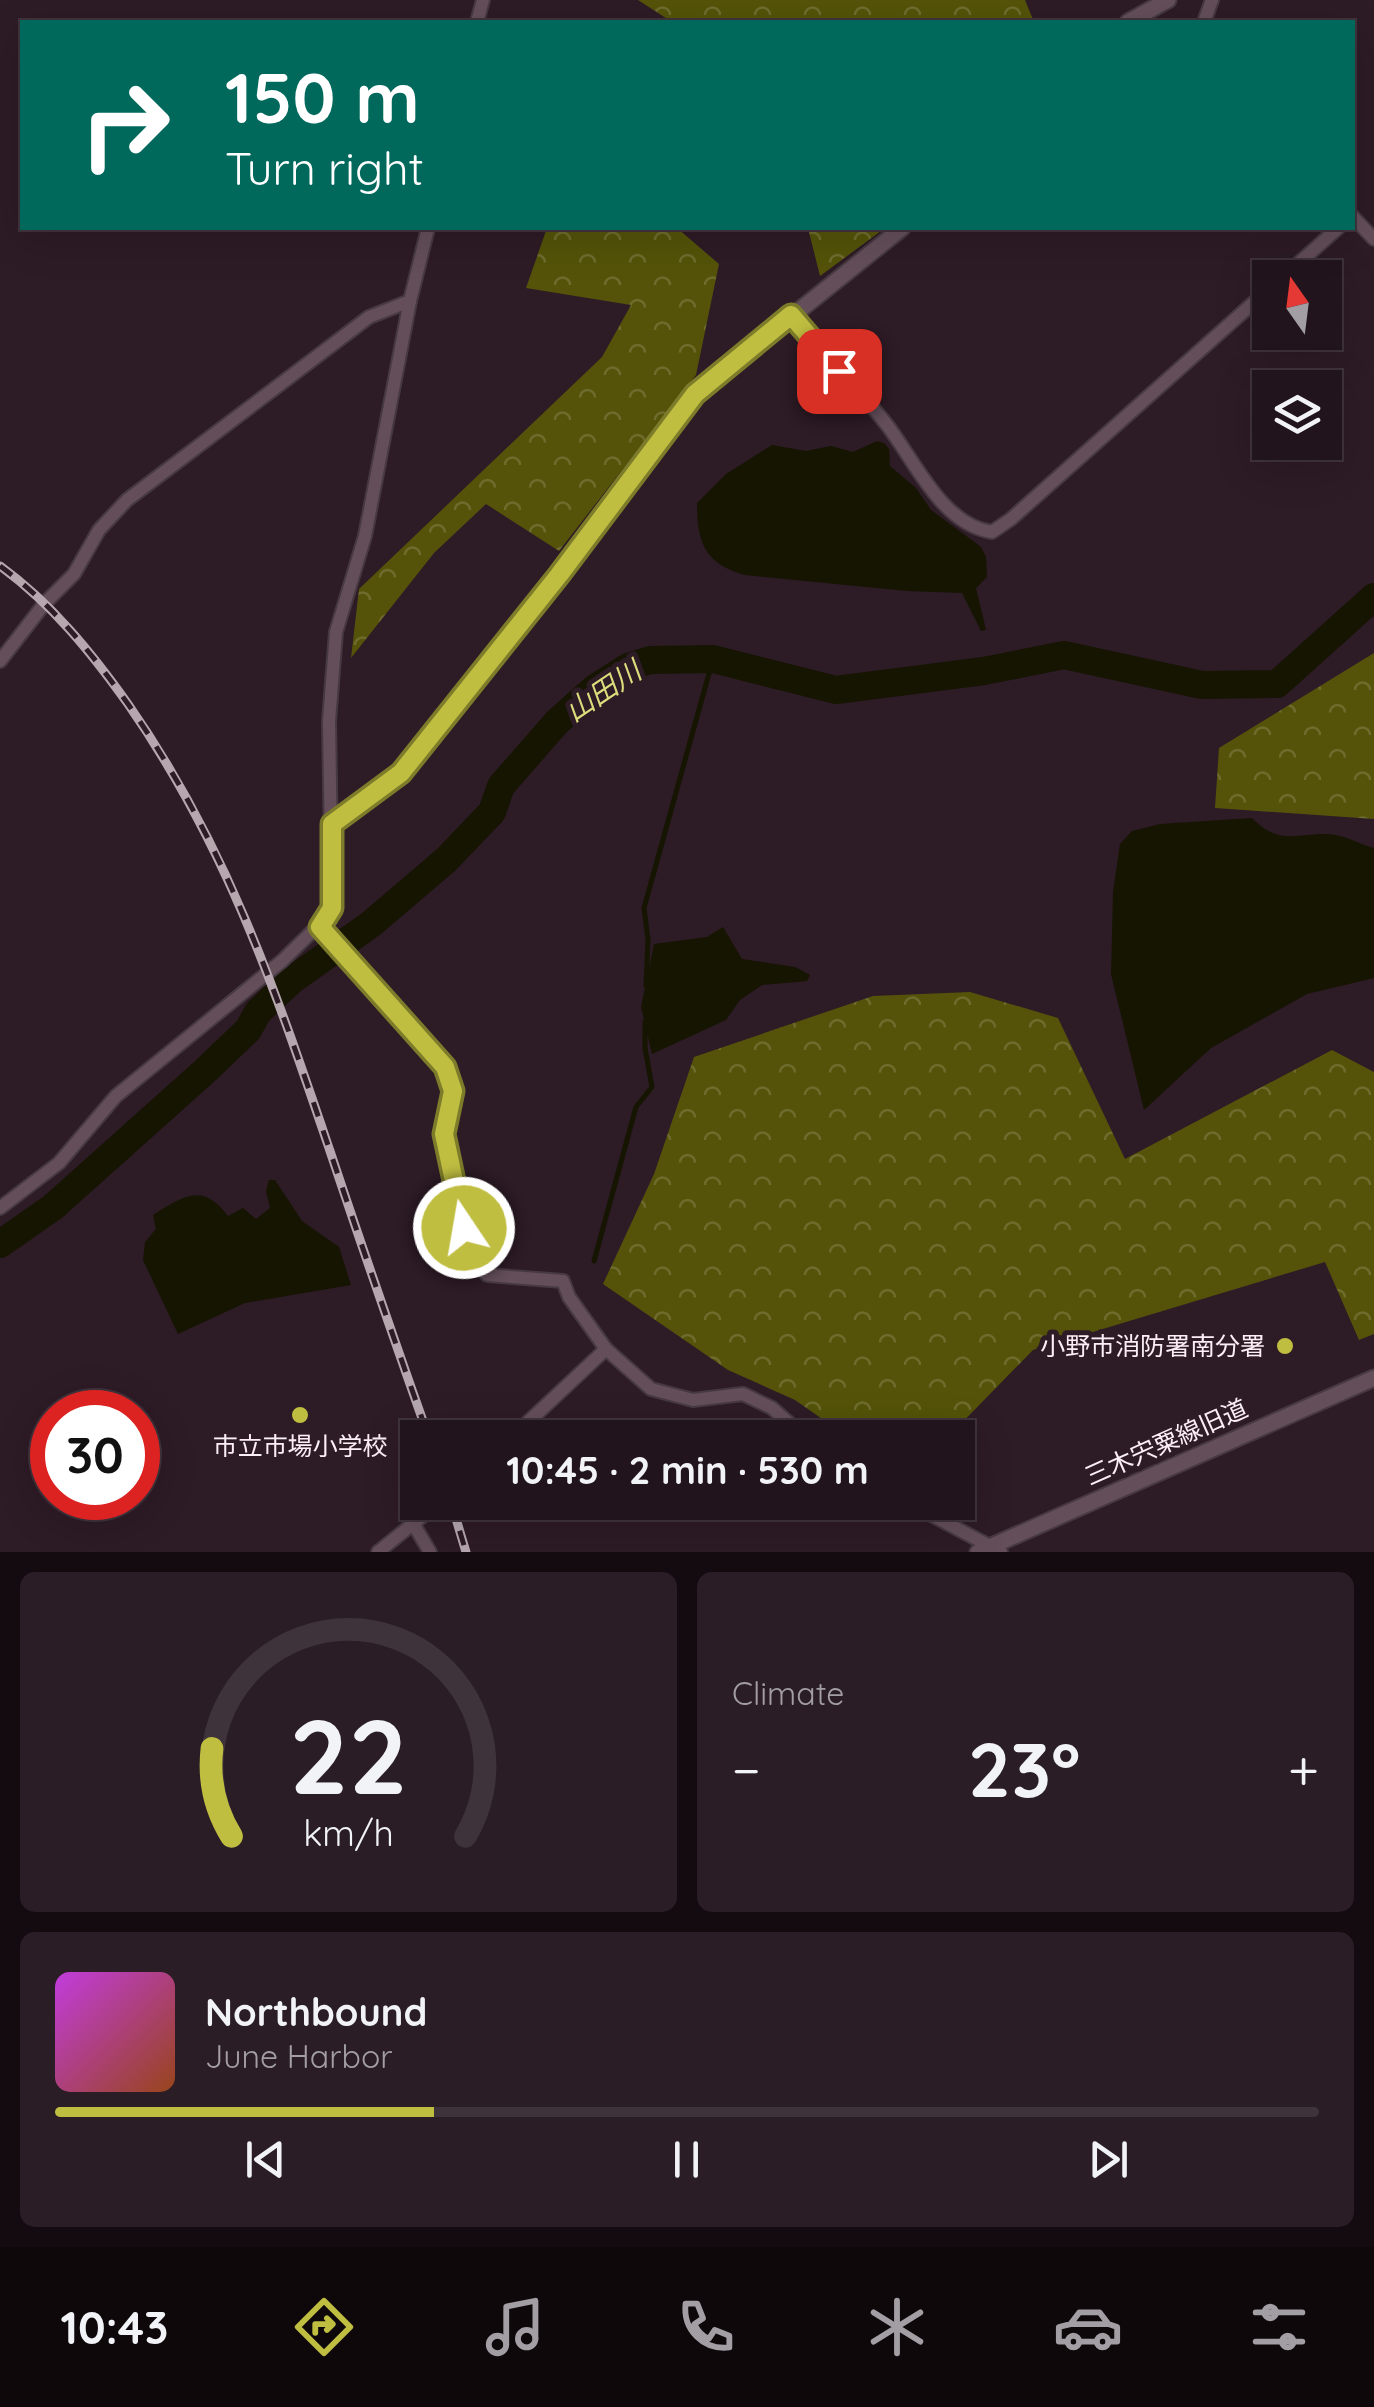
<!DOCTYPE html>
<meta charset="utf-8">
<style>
body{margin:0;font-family:Quicksand,"Noto Sans JP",sans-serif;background:#2a1d25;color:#f1f3f6;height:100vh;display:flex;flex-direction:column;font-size:38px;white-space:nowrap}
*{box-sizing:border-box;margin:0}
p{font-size:32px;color:#a29ea3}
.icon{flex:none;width:55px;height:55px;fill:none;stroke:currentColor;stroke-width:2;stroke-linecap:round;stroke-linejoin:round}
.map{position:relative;height:1552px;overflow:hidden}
.side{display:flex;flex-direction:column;gap:20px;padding:20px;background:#130b0f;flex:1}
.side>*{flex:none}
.guide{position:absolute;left:20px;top:20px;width:1335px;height:210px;border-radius:0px;box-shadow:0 10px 40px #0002,0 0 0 2px #3f333b;background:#00695c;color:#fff;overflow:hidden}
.needle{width:65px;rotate:346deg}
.tools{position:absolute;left:1252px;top:260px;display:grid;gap:20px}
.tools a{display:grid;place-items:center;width:90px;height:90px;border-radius:0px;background:#22141c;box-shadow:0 10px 40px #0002,0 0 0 2px #3f333b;font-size:50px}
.speed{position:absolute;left:30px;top:1390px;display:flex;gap:20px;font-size:50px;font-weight:700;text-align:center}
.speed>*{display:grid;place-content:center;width:130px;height:130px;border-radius:50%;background:#22141c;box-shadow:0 10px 40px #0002,0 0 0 2px #3f333b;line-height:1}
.speed .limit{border:15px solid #d22;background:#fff;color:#111}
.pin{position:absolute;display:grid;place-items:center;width:85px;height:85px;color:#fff;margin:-42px;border-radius:20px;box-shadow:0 5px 15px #0006}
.me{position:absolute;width:110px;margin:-55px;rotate:348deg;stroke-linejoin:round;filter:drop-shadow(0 0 8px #0008)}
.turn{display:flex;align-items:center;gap:35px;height:210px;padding:0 40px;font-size:45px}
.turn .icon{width:130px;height:130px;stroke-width:2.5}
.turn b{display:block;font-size:70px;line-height:85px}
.big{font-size:75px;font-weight:700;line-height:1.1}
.side .tile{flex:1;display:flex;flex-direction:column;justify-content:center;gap:15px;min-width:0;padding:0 35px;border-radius:15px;background:#2a1d25}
.side .dial{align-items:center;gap:0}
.dial svg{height:260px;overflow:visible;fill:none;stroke:#3f333b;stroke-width:7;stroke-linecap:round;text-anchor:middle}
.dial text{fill:#f1f3f6;stroke:none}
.song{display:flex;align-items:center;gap:30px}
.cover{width:120px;height:120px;border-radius:15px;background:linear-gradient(135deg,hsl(290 70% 55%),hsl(20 70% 35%))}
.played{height:10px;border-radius:5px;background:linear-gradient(90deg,#c0be41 30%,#3f333b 30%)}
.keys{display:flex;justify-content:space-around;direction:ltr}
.heat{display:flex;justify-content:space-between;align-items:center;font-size:55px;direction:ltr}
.side .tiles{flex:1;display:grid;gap:20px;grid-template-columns:1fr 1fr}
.tile:last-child{grid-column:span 2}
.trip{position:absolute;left:400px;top:1420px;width:575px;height:100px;border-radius:0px;background:#22141c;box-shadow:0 10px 40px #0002,0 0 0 2px #3f333b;font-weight:700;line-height:100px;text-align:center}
.tab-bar{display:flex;height:160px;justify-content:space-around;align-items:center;background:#0e080b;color:#a29ea3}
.tab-bar .icon{width:70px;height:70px}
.tab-bar .on{color:#c0be41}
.tab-bar b{font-size:45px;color:#f1f3f6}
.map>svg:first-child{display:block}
</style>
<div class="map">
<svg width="1374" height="1552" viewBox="0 0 1374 1552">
<defs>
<pattern id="forest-crowns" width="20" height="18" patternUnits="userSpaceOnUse" patternTransform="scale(2.5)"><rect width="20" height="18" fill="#545309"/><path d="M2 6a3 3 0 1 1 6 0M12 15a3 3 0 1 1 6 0" fill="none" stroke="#6e6c2d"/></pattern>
</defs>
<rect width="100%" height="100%" fill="#2d1b25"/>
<g fill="url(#forest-crowns)">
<path d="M 638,0 L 1025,0 L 1034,22 L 672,22 Z"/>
<path d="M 547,228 L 677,228 L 719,264 L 696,375 L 559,551 L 486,504 L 434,553 L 351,658 L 359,589 L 602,357 L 631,305 L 526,288 Z"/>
<path d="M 808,228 L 885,228 L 820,276 Z"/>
<path d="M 1374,653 L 1374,819 L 1215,808 L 1219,748 Z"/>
<path d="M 970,992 L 1058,1018 L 1125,1159 L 1332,1050 L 1374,1072 L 1374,1334 L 1359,1340 L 1325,1262 L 1033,1350 L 948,1437 L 848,1437 L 795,1400 L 728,1370 L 603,1284 L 654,1174 L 694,1057 L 873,996 Z"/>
</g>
<g fill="#151502">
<path d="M 877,441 L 884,443 L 889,449 L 890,466 L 916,488 L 931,510 L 981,547 L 986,557 L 987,577 L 976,588 L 986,630 L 981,631 L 962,593 L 907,591 L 745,575 C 705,564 697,543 697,503 L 726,474 L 772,445 L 806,451 L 831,446 L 853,452 Z"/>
<path d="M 1252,818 C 1279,845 1294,834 1327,834 C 1344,834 1358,844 1374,848 L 1374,978 L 1307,994 L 1211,1048 L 1144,1110 L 1111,974 L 1113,892 L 1120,844 L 1132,831 L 1160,824 Z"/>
<path d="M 723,927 L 742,959 L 795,967 L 810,975 L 807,981 L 762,985 L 740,1000 L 726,1020 L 652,1054 L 641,1007 L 654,944 L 707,937 Z"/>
<path d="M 269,1180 L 275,1180 L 302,1221 L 339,1247 L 351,1285 L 245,1303 L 178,1334 L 143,1260 L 145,1242 L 156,1229 L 153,1215 C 184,1196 202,1182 228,1216 L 243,1208 L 256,1219 L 270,1208 L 266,1191 Z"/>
</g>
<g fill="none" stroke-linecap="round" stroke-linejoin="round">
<g stroke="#151502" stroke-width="5">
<path d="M 646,986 L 648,940 L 644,908 L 713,659"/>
<path d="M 594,1261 L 636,1107 L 652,1087 L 645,1048 L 645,1022"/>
</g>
<path stroke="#151502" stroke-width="28" d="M 0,1244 L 53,1207 L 205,1071 L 248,1030 L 258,1012 L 292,980 L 371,924 L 446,860 L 492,812 L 501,786 L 557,722 L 595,688 L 628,667 L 650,660 L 713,659 L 836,690 L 984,671 L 1064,655 L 1202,685 L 1277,684 L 1374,597"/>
<defs>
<g id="minor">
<path d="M 477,22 L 483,0"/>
<path d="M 1204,22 L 1212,0"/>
<path d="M 1352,216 L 1374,239"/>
<path d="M 1282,278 L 1338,228"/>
<path d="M 791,315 C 823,352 857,387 887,425 C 915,461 942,525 992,532 L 1011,519 L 1270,288"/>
<path d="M 0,661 L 45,603 L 74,574 L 99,530 L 127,500 L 369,317 L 410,301"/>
<path d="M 320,927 L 445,1067 L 453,1091 L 444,1134 L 469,1250 L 487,1275 L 563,1281 L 569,1297 L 606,1349 L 651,1389 L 693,1400 L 743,1394 L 772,1408 L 806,1438"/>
<path d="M 0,1208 L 59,1163 L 116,1096 L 282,961 L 328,916 L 332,908 L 329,721 L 336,632 L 365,536 L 410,301 L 428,228"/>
<path d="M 511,1438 L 606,1349"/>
<path d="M 907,1502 L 1001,1552"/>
<path d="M 414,1525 L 430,1552"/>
<path d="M 378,1552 L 440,1502"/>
</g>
<g id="tertiary">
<path d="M 1128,22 L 1168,0"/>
<path d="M 332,823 L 401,773 L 559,575 L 695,394 L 902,228"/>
<path d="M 978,1552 L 1374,1378"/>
</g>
</defs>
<use href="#minor" stroke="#473941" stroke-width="16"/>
<use href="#tertiary" stroke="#473941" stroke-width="19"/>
<use href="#minor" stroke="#634e5a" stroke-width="12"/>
<use href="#tertiary" stroke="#634e5a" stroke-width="15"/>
<defs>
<g id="rail">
<path d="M 0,566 C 52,604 91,652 128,704 C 227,846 275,989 330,1151 C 362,1247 395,1342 429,1438"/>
<path d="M 451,1502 L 466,1552"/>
</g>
</defs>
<use href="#rail" stroke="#b6a7af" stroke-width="9"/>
<use href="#rail" stroke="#2d1b25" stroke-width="5" stroke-dasharray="15" stroke-linecap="butt"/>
</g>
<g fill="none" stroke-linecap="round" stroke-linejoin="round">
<defs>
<path id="route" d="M 464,1228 L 444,1134 L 453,1091 L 445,1067 L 320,927 L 332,908 L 332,824 L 401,773 L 559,575 L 695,394 L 791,315 L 839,371"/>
</defs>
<use href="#route" stroke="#7d7c2a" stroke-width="25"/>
<use href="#route" stroke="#c0be41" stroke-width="18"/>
</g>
<g fill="#c0be41" stroke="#2d1b25" stroke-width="4">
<circle cx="1285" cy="1346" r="10"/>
<circle cx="300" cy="1415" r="10"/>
</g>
<g text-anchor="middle" stroke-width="10" stroke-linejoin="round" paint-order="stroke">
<g font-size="25" fill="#fbeef5" stroke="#2d1b25" text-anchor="end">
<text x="1265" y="1355">小野市消防署南分署</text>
<text x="300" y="1455" text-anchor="middle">市立市場小学校</text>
</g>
<g font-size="25" fill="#fbeef5" stroke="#2d1b25">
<text transform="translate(1166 1442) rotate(-24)" y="9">三木宍粟線旧道</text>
</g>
<g font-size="28" font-style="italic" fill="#dddd7d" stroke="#2d1b25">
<text transform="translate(603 691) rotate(-34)" y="10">山田川</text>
</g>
</g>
</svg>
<div class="tools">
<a><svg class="needle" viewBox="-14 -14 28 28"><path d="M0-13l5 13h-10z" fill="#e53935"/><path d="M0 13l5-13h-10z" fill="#a29ea3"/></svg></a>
<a><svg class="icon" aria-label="layers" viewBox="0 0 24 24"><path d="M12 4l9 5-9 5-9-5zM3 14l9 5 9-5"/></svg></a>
</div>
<div class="speed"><div class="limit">30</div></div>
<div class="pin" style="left:839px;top:371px;background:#d93025"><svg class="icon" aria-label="arrive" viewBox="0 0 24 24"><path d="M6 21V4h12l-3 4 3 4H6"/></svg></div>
<svg class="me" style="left:464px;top:1228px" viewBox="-20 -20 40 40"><circle r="17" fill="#c0be41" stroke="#fff" stroke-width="3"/><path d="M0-11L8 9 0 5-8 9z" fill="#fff"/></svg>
<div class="trip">10:45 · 2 min · 530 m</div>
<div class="guide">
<div class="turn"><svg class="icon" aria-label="right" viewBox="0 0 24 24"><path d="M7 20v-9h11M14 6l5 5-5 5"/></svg><div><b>150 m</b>Turn right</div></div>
</div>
</div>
<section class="side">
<div class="tiles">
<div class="tile dial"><svg viewBox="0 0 100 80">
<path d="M14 69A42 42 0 1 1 86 69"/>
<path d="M14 69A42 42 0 0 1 8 42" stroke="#c0be41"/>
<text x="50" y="56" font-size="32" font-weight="700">22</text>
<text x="50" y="72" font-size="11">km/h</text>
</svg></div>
<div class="tile"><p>Climate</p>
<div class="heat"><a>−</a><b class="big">23°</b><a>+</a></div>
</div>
<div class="tile">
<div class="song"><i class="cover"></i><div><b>Northbound</b><p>June Harbor</p></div></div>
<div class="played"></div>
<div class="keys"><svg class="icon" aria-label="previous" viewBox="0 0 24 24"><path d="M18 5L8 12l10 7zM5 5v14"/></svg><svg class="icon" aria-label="pause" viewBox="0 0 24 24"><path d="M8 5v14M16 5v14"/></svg><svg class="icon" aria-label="next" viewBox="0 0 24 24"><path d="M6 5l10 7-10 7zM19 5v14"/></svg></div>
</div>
</div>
</section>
<nav class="tab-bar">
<b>10:43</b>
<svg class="icon on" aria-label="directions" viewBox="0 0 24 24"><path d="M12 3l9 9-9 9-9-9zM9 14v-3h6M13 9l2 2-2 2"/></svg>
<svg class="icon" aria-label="music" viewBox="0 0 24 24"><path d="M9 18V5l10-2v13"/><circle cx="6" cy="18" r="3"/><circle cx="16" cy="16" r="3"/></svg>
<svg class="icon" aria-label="phone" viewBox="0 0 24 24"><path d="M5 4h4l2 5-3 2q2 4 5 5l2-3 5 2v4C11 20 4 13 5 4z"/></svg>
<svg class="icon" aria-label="climate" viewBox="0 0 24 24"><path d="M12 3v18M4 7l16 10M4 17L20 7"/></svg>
<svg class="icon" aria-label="car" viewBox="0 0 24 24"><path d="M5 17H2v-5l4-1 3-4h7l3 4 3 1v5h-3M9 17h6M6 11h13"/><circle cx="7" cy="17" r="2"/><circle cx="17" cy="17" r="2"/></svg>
<svg class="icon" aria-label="filters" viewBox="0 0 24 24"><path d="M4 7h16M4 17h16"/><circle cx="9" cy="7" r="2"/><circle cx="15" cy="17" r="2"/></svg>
</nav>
